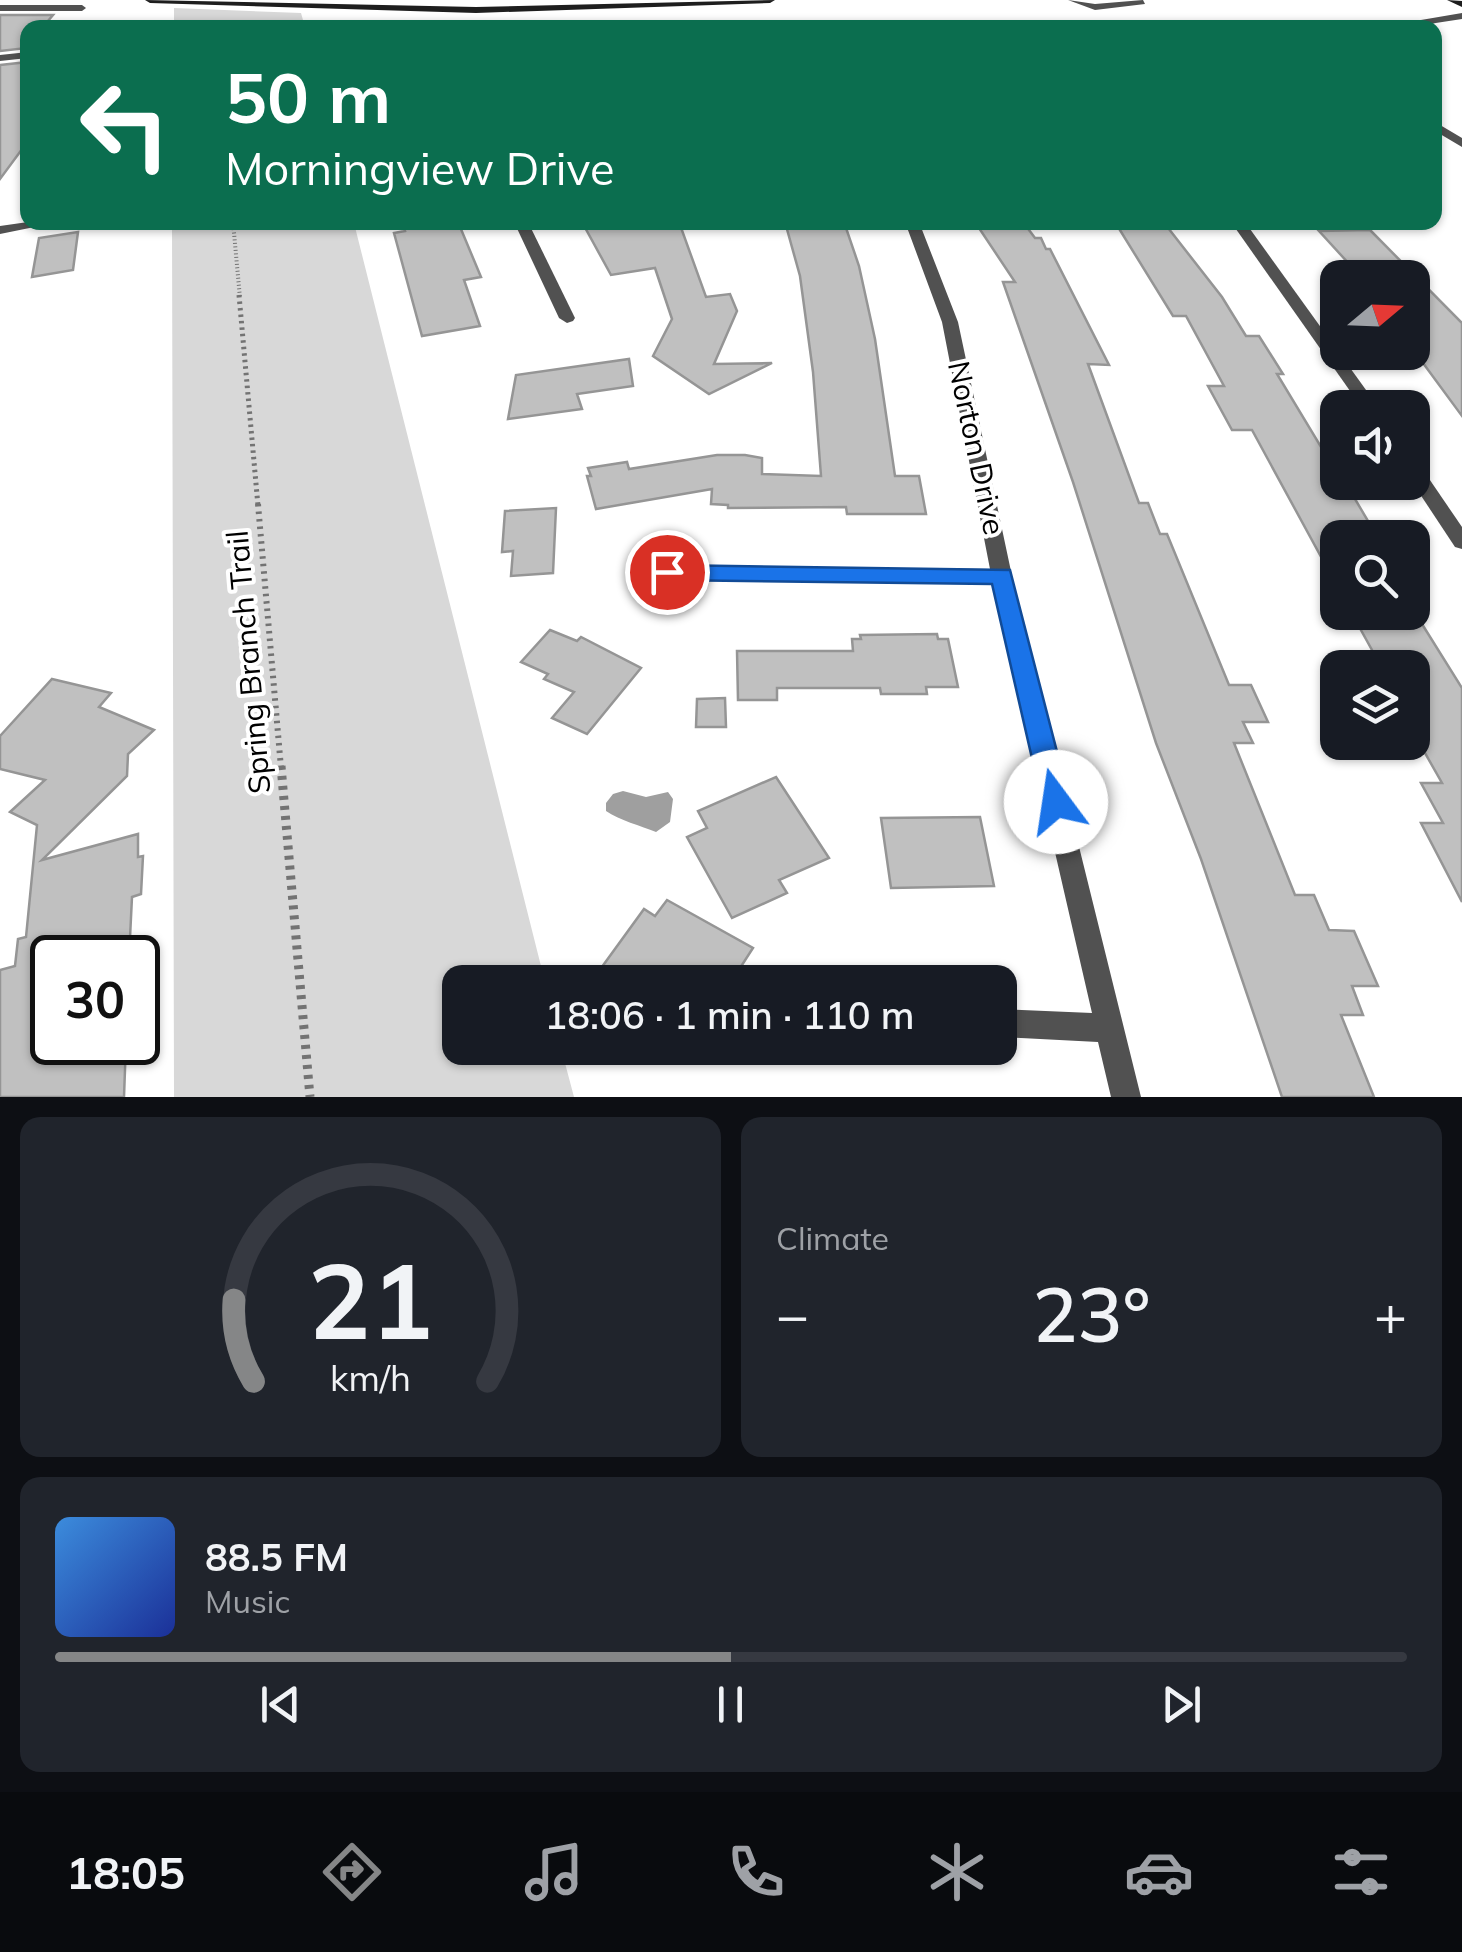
<!DOCTYPE html>
<meta charset="utf-8">
<style>
body{margin:0;font-family:Mulish,sans-serif;background:#20242c;color:#f1f3f6;height:100vh;display:flex;flex-direction:column;font-size:38px;white-space:nowrap}
*{box-sizing:border-box;margin:0}
p{font-size:32px;color:#9ea1a6}
.icon{flex:none;width:55px;height:55px;fill:none;stroke:currentColor;stroke-width:2;stroke-linecap:round;stroke-linejoin:round}
.map{position:relative;height:1097px;overflow:hidden}
.side{display:flex;flex-direction:column;gap:20px;padding:20px;background:#0d0f14;flex:1}
.side>*{flex:none}
.hud{position:absolute;left:20px;top:20px;width:1422px;height:210px;border-radius:20px;box-shadow:0 2px 8px #0004;background:#0b6e4f;color:#fff;overflow:hidden}
.needle{width:65px;rotate:71deg}
.fabs{position:absolute;left:1320px;top:260px;display:grid;gap:20px}
.fabs a{display:grid;place-items:center;width:110px;height:110px;border-radius:20px;background:#171b24;box-shadow:0 2px 8px #0004;font-size:50px}
.speed{position:absolute;left:30px;top:935px;display:flex;gap:20px;font-size:50px;font-weight:700;text-align:center}
.speed>*{display:grid;place-content:center;width:130px;height:130px;border-radius:50%;background:#171b24;box-shadow:0 2px 8px #0004;line-height:1}
.speed .limit{border:5px solid #111;border-radius:15px;background:#fff;color:#111}
.pin{position:absolute;display:grid;place-items:center;width:85px;height:85px;color:#fff;margin:-42px;border:5px solid #fff;border-radius:50%;box-shadow:0 2px 10px #0007}
.me{position:absolute;width:110px;margin:-55px;rotate:346deg;stroke-linejoin:round;filter:drop-shadow(0 0 8px #0008)}
.turn{display:flex;align-items:center;gap:35px;height:210px;padding:0 40px;font-size:45px}
.turn .icon{width:130px;height:130px;stroke-width:2.5}
.turn b{display:block;font-size:70px;line-height:85px}
.big{font-size:75px;font-weight:600;line-height:1.1}
.side .widget{flex:1;display:flex;flex-direction:column;justify-content:center;gap:15px;min-width:0;padding:0 35px;border-radius:20px;background:#20242c}
.side .dial{align-items:center;gap:0}
.dial svg{height:260px;overflow:visible;fill:none;stroke:#363941;stroke-width:7;stroke-linecap:round;text-anchor:middle}
.dial text{fill:#f1f3f6;stroke:none}
.song{display:flex;align-items:center;gap:30px}
.cover{width:120px;height:120px;border-radius:15px;background:linear-gradient(135deg,hsl(210 70% 55%),hsl(230 70% 35%))}
.played{height:10px;border-radius:5px;background:linear-gradient(90deg,#858687 50%,#363941 50%)}
.keys{display:flex;justify-content:space-around;direction:ltr}
.heat{display:flex;justify-content:space-between;align-items:center;font-size:55px;direction:ltr}
.side .tiles{flex:1;display:grid;gap:20px;grid-template-columns:1fr 1fr}
.widget:last-child{grid-column:span 2}
.trip{position:absolute;left:442px;top:965px;width:575px;height:100px;border-radius:20px;background:#171b24;box-shadow:0 2px 8px #0004;font-weight:600;line-height:100px;text-align:center}
.menu{display:flex;height:160px;justify-content:space-around;align-items:center;background:#090b0e;color:#9ea1a6}
.menu .icon{width:70px;height:70px}
.menu .selected{color:#858687}
.menu b{font-size:45px;color:#f1f3f6}
.map>svg:first-child{display:block}
</style>
<div class="map">
<svg width="1462" height="1097" viewBox="0 0 1462 1097">
<rect width="100%" height="100%" fill="#fff"/>
<g fill="#d8d8d8">
<path d="M 174,8 L 301,13 L 305,27 L 174,27 Z"/>
<path d="M 172,223 L 354,223 L 545,982 L 460,982 L 460,1048 L 561,1048 L 574,1097 L 174,1097 Z"/>
</g>
<path fill="#9f9f9f" d="M 623,791 L 646,797 L 668,792 L 673,799 L 670,822 L 656,832 C 641,826 619,820 606,811 L 606,803 L 613,794 Z"/>
<g fill="#c0c0c0" stroke="#959595" stroke-width="2.5">
<path d="M 0,15 L 53,15 L 42,28 L 28,28 L 27,48 L 0,51 Z"/>
<path d="M 28,62 L 28,141 L 0,179 L 0,65 Z"/>
<path d="M 402,222 L 458,222 L 481,277 L 464,280 L 480,326 L 422,336 L 394,233 L 405,231 Z"/>
<path d="M 582,222 L 679,222 L 706,297 L 730,294 L 737,311 L 714,364 L 772,363 L 709,394 L 653,356 L 672,319 L 655,268 L 611,275 Z"/>
<path d="M 785,222 L 844,222 L 859,266 L 875,339 L 895,476 L 919,476 L 926,514 L 847,514 L 846,507 L 728,508 L 728,505 L 711,504 L 712,489 L 596,509 L 587,476 L 591,476 L 588,468 L 627,462 L 629,469 L 717,455 L 745,455 L 762,458 L 762,474 L 821,476 L 813,372 L 800,276 Z"/>
<path d="M 975,222 L 1023,222 L 1035,238 L 1041,238 L 1046,249 L 1050,249 L 1109,365 L 1088,364 L 1139,503 L 1148,503 L 1160,534 L 1167,534 L 1229,685 L 1251,685 L 1268,722 L 1243,722 L 1253,743 L 1234,743 L 1295,895 L 1314,895 L 1329,930 L 1354,931 L 1378,986 L 1352,986 L 1363,1015 L 1341,1015 L 1374,1097 L 1282,1097 L 1201,859 L 1156,743 L 1073,482 L 1003,282 L 1015,282 Z"/>
<path d="M 1115,222 L 1165,224 L 1222,297 L 1246,336 L 1259,336 L 1283,374 L 1277,374 L 1338,475 L 1338,482 L 1345,482 L 1378,538 L 1338,538 L 1338,588 L 1252,430 L 1232,430 L 1208,386 L 1224,386 L 1186,316 L 1173,316 Z"/>
<path d="M 1370,230 L 1462,323 L 1462,416 L 1412,348 L 1412,278 L 1362,278 L 1319,231 Z"/>
<path d="M 78,232 L 73,270 L 32,277 L 39,238 Z"/>
<path d="M 629,359 L 633,386 L 577,394 L 582,409 L 508,419 L 516,375 Z"/>
<path d="M 556,508 L 553,573 L 511,576 L 513,551 L 502,552 L 505,511 Z"/>
<path d="M 1412,608 L 1462,688 L 1462,902 L 1421,823 L 1443,823 L 1421,783 L 1442,783 L 1412,730 L 1412,659 L 1377,659 L 1351,612 L 1412,612 Z"/>
<path d="M 550,630 L 577,641 L 581,637 L 641,668 L 587,734 L 552,718 L 574,692 L 544,679 L 548,674 L 521,662 Z"/>
<path d="M 937,634 L 938,639 L 948,639 L 958,687 L 926,687 L 927,694 L 881,694 L 880,688 L 777,688 L 777,700 L 738,700 L 737,651 L 853,651 L 852,639 L 861,639 L 860,635 Z"/>
<path d="M 52,679 L 111,693 L 99,707 L 154,730 L 128,754 L 127,776 L 42,860 L 138,834 L 138,857 L 143,856 L 141,894 L 132,897 L 129,958 L 52,958 L 52,1042 L 126,1042 L 124,1097 L 0,1097 L 0,970 L 15,966 L 18,939 L 26,937 L 37,825 L 10,812 L 45,780 L 0,769 L 0,736 Z"/>
<path d="M 725,698 L 726,727 L 696,727 L 697,699 Z"/>
<path d="M 776,777 L 829,858 L 779,880 L 787,893 L 732,918 L 687,837 L 707,828 L 698,811 Z"/>
<path d="M 980,817 L 994,886 L 891,888 L 881,818 Z"/>
<path d="M 667,900 L 753,948 L 731,982 L 591,982 L 644,909 L 655,916 Z"/>
</g>
<g fill="none" stroke-linecap="round" stroke-linejoin="round">
<path stroke="#737373" stroke-width="4" stroke-dasharray="1 2.5" stroke-linecap="butt" d="M 233,222 L 240,298"/>
<path stroke="#737373" stroke-width="5" stroke-dasharray="2.5 4" stroke-linecap="butt" d="M 239,295 L 258,506"/>
<path stroke="#737373" stroke-width="6" stroke-dasharray="2.5 5" stroke-linecap="butt" d="M 258,504 L 281,768"/>
<path stroke="#737373" stroke-width="9" stroke-dasharray="4 6" stroke-linecap="butt" d="M 281,766 L 310,1097"/>
<g fill="#515151" fill-rule="evenodd">
<path d="M 1068,0 L 1095,4 L 1143,0 L 1145,4 L 1095,10 Z"/>
<path d="M 0,5 L 82,5 L 86,8 L 82,11 L 0,11 Z"/>
<path d="M 28,52 L 28,58 L 0,61 L 0,55 Z"/>
</g>
<g fill="#515151" fill-rule="evenodd">
<path d="M 1462,13 L 1462,19 L 1403,28 L 1374,28 Z"/>
<path d="M 1435,122 L 1462,138 L 1462,147 L 1435,131 Z"/>
<path d="M 28,222 L 59,222 L 0,234 L 0,226 Z"/>
<path d="M 514,222 L 528,222 L 575,318 L 573,321 L 567,323 L 559,318 Z"/>
<path d="M 905,222 L 919,222 L 958,322 L 1012,576 L 1141,1097 L 1111,1097 L 1098,1042 L 1000,1037 L 1000,1009 L 1092,1013 L 993,583 L 667,580 L 657,573 L 667,566 L 990,569 L 942,322 Z"/>
<path d="M 1231,222 L 1245,222 L 1379,408 L 1362,408 Z"/>
<path d="M 1412,462 L 1419,464 L 1462,527 L 1462,549 L 1455,547 L 1412,482 Z"/>
</g>
<g fill="#1e1e1e" fill-rule="evenodd">
<path d="M 145,0 L 476,7 L 775,0 L 770,3 L 476,13 L 150,3 Z"/>
<path d="M 1447,0 L 1462,1 L 1462,7 Z"/>
</g>
</g>
<path fill="#1a73e8" stroke="#114b97" stroke-width="2.5" d="M 667,565 L 1010,570 L 1070,802 L 1066,810 L 1056,813 L 1046,810 L 1042,802 L 992,584 L 667,580 L 656,572 Z"/>
<g text-anchor="middle" stroke-width="8" stroke-linejoin="round" paint-order="stroke">
<g font-size="30" fill="#000" stroke="#fff">
<text transform="translate(976 448) rotate(78)" y="10">Norton Drive</text>
<text transform="translate(249 662) rotate(-95)" y="10">Spring Branch Trail</text>
</g>
</g>
</svg>
<div class="fabs">
<a><svg class="needle" viewBox="-14 -14 28 28"><path d="M0-13l5 13h-10z" fill="#e53935"/><path d="M0 13l5-13h-10z" fill="#9ea1a6"/></svg></a>
<a><svg class="icon" aria-label="sound" viewBox="0 0 24 24"><path d="M4 9h4l5-4v14l-5-4H4zM17 9q2 3 0 6"/></svg></a>
<a><svg class="icon" aria-label="search" viewBox="0 0 24 24"><circle cx="10" cy="10" r="6"/><path d="M15 15l6 6"/></svg></a>
<a><svg class="icon" aria-label="layers" viewBox="0 0 24 24"><path d="M12 4l9 5-9 5-9-5zM3 14l9 5 9-5"/></svg></a>
</div>
<div class="speed"><div class="limit">30</div></div>
<div class="pin" style="left:667px;top:572px;background:#d93025"><svg class="icon" aria-label="arrive" viewBox="0 0 24 24"><path d="M6 21V4h12l-3 4 3 4H6"/></svg></div>
<svg class="me" style="left:1056px;top:802px" viewBox="-20 -20 40 40"><circle r="19" fill="#fff"/><path d="M0-13L10 11 0 6-10 11z" fill="#1a73e8"/></svg>
<div class="trip">18:06 · 1 min · 110 m</div>
<div class="hud">
<div class="turn"><svg class="icon" aria-label="left" viewBox="0 0 24 24"><path d="M17 20v-9H6M10 6l-5 5 5 5"/></svg><div><b>50 m</b>Morningview Drive</div></div>
</div>
</div>
<section class="side">
<div class="tiles">
<div class="widget dial"><svg viewBox="0 0 100 80">
<path d="M14 69A42 42 0 1 1 86 69"/>
<path d="M14 69A42 42 0 0 1 8 44" stroke="#858687"/>
<text x="50" y="56" font-size="32" font-weight="700">21</text>
<text x="50" y="72" font-size="11">km/h</text>
</svg></div>
<div class="widget"><p>Climate</p>
<div class="heat"><a>−</a><b class="big">23°</b><a>+</a></div>
</div>
<div class="widget">
<div class="song"><i class="cover"></i><div><b>88.5 FM</b><p>Music</p></div></div>
<div class="played"></div>
<div class="keys"><svg class="icon" aria-label="previous" viewBox="0 0 24 24"><path d="M18 5L8 12l10 7zM5 5v14"/></svg><svg class="icon" aria-label="pause" viewBox="0 0 24 24"><path d="M8 5v14M16 5v14"/></svg><svg class="icon" aria-label="next" viewBox="0 0 24 24"><path d="M6 5l10 7-10 7zM19 5v14"/></svg></div>
</div>
</div>
</section>
<nav class="menu">
<b>18:05</b>
<svg class="icon selected" aria-label="directions" viewBox="0 0 24 24"><path d="M12 3l9 9-9 9-9-9zM9 14v-3h6M13 9l2 2-2 2"/></svg>
<svg class="icon" aria-label="music" viewBox="0 0 24 24"><path d="M9 18V5l10-2v13"/><circle cx="6" cy="18" r="3"/><circle cx="16" cy="16" r="3"/></svg>
<svg class="icon" aria-label="phone" viewBox="0 0 24 24"><path d="M5 4h4l2 5-3 2q2 4 5 5l2-3 5 2v4C11 20 4 13 5 4z"/></svg>
<svg class="icon" aria-label="climate" viewBox="0 0 24 24"><path d="M12 3v18M4 7l16 10M4 17L20 7"/></svg>
<svg class="icon" aria-label="car" viewBox="0 0 24 24"><path d="M5 17H2v-5l4-1 3-4h7l3 4 3 1v5h-3M9 17h6M6 11h13"/><circle cx="7" cy="17" r="2"/><circle cx="17" cy="17" r="2"/></svg>
<svg class="icon" aria-label="filters" viewBox="0 0 24 24"><path d="M4 7h16M4 17h16"/><circle cx="9" cy="7" r="2"/><circle cx="15" cy="17" r="2"/></svg>
</nav>
